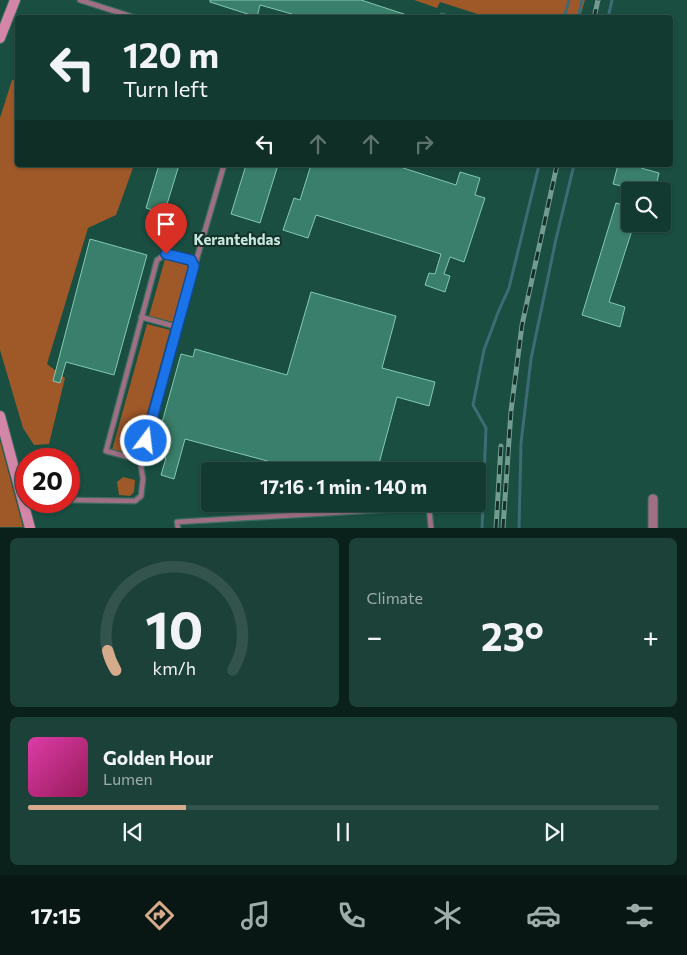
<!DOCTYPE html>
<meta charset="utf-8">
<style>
body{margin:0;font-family:Commissioner,sans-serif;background:#1c4138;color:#f1f3f6;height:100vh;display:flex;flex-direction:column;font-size:19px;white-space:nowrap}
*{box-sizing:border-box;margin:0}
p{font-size:16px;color:#9dadab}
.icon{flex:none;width:28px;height:28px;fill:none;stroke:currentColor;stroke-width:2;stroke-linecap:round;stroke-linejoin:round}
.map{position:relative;height:528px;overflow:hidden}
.side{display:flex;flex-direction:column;gap:10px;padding:10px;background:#0a201a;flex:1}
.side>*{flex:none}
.banner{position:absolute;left:15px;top:15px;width:658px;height:152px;border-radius:5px;box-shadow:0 1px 4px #0004,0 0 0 1px #32544c;background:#133a30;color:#f1f3f6;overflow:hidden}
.buttons{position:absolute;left:621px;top:182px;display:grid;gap:10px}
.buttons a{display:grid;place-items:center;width:50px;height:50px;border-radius:5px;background:#133a30;box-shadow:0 1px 4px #0004,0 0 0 1px #32544c;font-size:25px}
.speed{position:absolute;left:15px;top:448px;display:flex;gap:10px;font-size:25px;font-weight:700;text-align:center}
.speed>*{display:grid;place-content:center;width:65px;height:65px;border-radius:50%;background:#133a30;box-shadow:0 1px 4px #0004,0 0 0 1px #32544c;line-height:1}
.speed .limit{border:8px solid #d22;background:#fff;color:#111}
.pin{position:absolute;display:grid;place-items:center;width:42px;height:42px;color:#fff;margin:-51px -21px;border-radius:50% 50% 50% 0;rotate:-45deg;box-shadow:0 0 5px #0007}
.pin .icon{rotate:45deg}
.me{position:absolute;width:55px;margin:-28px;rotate:15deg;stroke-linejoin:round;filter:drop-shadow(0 0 4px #0008)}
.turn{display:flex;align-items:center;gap:18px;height:105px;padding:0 25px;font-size:22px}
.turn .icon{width:65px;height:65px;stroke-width:2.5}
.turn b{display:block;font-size:35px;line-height:42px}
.lanes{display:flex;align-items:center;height:48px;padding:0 25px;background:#0003;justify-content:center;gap:25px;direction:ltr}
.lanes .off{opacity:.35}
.big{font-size:38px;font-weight:700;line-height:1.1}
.side .card{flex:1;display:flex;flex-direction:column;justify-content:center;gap:8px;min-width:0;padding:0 18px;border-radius:8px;background:#1c4138}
.side .dial{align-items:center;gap:0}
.dial svg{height:130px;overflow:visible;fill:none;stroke:#32544c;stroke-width:7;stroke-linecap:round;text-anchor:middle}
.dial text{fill:#f1f3f6;stroke:none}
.song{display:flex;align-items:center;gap:15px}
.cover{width:60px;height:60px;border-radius:8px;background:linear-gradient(135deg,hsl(320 70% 55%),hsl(330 70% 35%))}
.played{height:5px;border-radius:2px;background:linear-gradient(90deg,#d6ab8b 25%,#32544c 25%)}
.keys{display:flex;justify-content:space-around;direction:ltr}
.heat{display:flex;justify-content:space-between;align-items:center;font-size:28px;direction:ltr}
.side .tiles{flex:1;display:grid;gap:10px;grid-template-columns:1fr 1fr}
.card:last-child{grid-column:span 2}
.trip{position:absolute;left:201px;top:462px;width:285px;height:50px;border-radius:5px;background:#133a30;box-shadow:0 1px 4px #0004,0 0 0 1px #32544c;font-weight:700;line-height:50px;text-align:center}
.menu{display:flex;height:80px;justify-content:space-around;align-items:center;background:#081713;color:#9dadab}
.menu .icon{width:35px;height:35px}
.menu .active{color:#d6ab8b}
.menu b{font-size:22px;color:#f1f3f6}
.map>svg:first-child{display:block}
</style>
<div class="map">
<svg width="687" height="528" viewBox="0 0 687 528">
<rect width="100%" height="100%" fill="#194e40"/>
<g fill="#9f5828">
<path d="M 414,0 L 585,0 L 580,17 L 487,17 L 440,2 L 437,8 Z"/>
<path d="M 12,80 L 17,81 L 18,165 L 134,165 L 116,215 L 88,228 L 47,364 L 65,378 L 49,444 L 34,445 L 23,428 L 0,350 L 0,118 Z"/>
<path d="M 165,259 L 189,266 L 173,322 L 149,316 Z"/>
<path d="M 147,324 L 170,330 L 135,457 L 112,450 Z"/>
<path d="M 0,441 L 23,527 L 0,527 Z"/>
<path d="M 123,477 L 135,480 L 134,492 L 130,496 L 119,495 L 117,482 Z"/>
</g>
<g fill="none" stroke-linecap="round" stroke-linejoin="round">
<g stroke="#3e6b76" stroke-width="3">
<path d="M 564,18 L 569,0"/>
<path d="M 578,18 L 582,0"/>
<path d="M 608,18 L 612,0"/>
<path d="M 482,528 L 486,428 L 473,405 L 484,350 L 499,310 L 509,288 L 539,165"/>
<path d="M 519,528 L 521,443 L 531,359 L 556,239 L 574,165"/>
</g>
</g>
<g fill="#3a7f6b" stroke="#84c9b3">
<path d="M 210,0 L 361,0 L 410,16 L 410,18 L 291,18 L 292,14 L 260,5 L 257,17 L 210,2 Z"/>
<path d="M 159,165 L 179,165 L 164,214 L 146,208 Z"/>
<path d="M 246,165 L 278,165 L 260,223 L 231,214 Z"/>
<path d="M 311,165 L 394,165 L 456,185 L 460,172 L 480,178 L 475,195 L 485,198 L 464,262 L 450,257 L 444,274 L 450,276 L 445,292 L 425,285 L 429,273 L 435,274 L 441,254 L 316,215 L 308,238 L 283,230 L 294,198 L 300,200 Z"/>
<path d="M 618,165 L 642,165 L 641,168 L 659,173 L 655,191 L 642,191 L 613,184 Z"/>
<path d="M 616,203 L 630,207 L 630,224 L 634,224 L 609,302 L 625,307 L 620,327 L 582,315 Z"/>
<path d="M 90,239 L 147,255 L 114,375 L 66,362 L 60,383 L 53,381 Z"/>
<path d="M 311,292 L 396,316 L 382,368 L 435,382 L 429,406 L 397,397 L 377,471 L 305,471 L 185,439 L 174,479 L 161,475 L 166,458 L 153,455 L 181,354 L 193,357 L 195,349 L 287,375 Z"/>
</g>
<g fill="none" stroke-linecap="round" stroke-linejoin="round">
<defs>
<g id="lane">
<path d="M 80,0 L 136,18"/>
<path d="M 442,16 L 448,18"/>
<path d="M 141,317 L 177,327"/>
<path d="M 140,460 L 106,451 L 157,260 L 166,254 L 191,260 L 194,267"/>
<path d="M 69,500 L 135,501 L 141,496 L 143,479 L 140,460 L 177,327 L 224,165"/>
<path d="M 178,528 L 177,522 L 429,507 L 431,528"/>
</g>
<path id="street" d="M 653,528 L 653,499"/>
<g id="secondary">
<path d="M 0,38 L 15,0"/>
<path d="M 0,416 L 30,528"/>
</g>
</defs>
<use href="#lane" stroke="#3c6d5f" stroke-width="7"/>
<use href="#street" stroke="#3c6d5f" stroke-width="11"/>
<use href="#secondary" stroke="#3c6d5f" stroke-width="12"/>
<use href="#lane" stroke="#a16f85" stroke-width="4.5"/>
<use href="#street" stroke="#a16f85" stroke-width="9"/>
<use href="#secondary" stroke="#d386a8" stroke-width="10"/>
<defs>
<g id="rail">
<path d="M 594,18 L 598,0"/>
<path d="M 496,528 L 501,446"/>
<path d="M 503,528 L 511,411 L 522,325 L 557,165"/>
</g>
</defs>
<use href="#rail" stroke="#719c8f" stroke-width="5"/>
<use href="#rail" stroke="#143028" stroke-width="3" stroke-dasharray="9" stroke-linecap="butt"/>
</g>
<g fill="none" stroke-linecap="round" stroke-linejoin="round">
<defs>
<path id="route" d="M 146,441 L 194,266 L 191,260 L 166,254"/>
</defs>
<use href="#route" stroke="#114b97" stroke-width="12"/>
<use href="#route" stroke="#1a73e8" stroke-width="9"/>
</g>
<g text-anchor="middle" stroke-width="4" stroke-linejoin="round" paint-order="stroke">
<g font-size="15" font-weight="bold" fill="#c6e7db" stroke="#143028">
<text x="237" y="245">Kerantehdas</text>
</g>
</g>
</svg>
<div class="buttons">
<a><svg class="icon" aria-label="search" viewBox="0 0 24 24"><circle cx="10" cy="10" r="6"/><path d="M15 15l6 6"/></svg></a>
</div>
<div class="speed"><div class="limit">20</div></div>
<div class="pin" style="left:166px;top:254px;background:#d93025"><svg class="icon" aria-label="arrive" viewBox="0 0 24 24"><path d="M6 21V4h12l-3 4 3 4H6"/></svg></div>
<svg class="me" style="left:146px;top:441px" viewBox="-20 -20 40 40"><circle r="17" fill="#1a73e8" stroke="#fff" stroke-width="3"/><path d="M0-11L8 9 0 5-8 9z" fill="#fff"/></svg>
<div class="trip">17:16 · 1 min · 140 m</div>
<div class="banner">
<div class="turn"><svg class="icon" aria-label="left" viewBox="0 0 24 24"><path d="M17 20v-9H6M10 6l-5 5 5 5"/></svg><div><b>120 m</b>Turn left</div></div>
<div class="lanes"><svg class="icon" aria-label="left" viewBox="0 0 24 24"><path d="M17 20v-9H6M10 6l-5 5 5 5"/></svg><svg class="icon off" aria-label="ahead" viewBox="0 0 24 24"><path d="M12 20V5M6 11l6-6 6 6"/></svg><svg class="icon off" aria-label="ahead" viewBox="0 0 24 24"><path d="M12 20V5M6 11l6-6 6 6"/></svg><svg class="icon off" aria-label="right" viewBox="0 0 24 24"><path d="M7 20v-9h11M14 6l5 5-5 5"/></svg></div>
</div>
</div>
<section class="side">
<div class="tiles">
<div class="card dial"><svg viewBox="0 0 100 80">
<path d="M14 69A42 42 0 1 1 86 69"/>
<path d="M14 69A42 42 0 0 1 9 57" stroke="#d6ab8b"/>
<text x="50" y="56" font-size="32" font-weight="700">10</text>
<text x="50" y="72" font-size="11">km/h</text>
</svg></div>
<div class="card"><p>Climate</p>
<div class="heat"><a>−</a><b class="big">23°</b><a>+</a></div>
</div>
<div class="card">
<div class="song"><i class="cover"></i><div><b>Golden Hour</b><p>Lumen</p></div></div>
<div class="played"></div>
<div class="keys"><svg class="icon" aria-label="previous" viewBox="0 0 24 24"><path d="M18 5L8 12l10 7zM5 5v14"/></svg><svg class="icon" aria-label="pause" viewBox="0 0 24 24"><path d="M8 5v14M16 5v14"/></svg><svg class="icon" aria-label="next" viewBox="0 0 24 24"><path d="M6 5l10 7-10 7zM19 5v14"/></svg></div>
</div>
</div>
</section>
<nav class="menu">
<b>17:15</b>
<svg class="icon active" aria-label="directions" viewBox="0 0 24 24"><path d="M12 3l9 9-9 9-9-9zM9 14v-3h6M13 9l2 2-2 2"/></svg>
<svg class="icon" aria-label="music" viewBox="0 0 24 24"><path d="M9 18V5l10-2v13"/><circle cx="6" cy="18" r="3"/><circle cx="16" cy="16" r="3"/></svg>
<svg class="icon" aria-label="phone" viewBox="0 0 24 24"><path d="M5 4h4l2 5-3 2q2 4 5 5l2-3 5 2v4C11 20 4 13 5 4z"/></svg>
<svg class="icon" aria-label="climate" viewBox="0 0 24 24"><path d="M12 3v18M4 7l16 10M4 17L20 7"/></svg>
<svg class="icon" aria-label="car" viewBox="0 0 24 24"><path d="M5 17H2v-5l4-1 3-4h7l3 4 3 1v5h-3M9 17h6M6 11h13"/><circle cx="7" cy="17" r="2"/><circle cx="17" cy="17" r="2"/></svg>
<svg class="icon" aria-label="filters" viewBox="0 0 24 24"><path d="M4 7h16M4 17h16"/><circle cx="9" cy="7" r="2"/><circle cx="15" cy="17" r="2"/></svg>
</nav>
